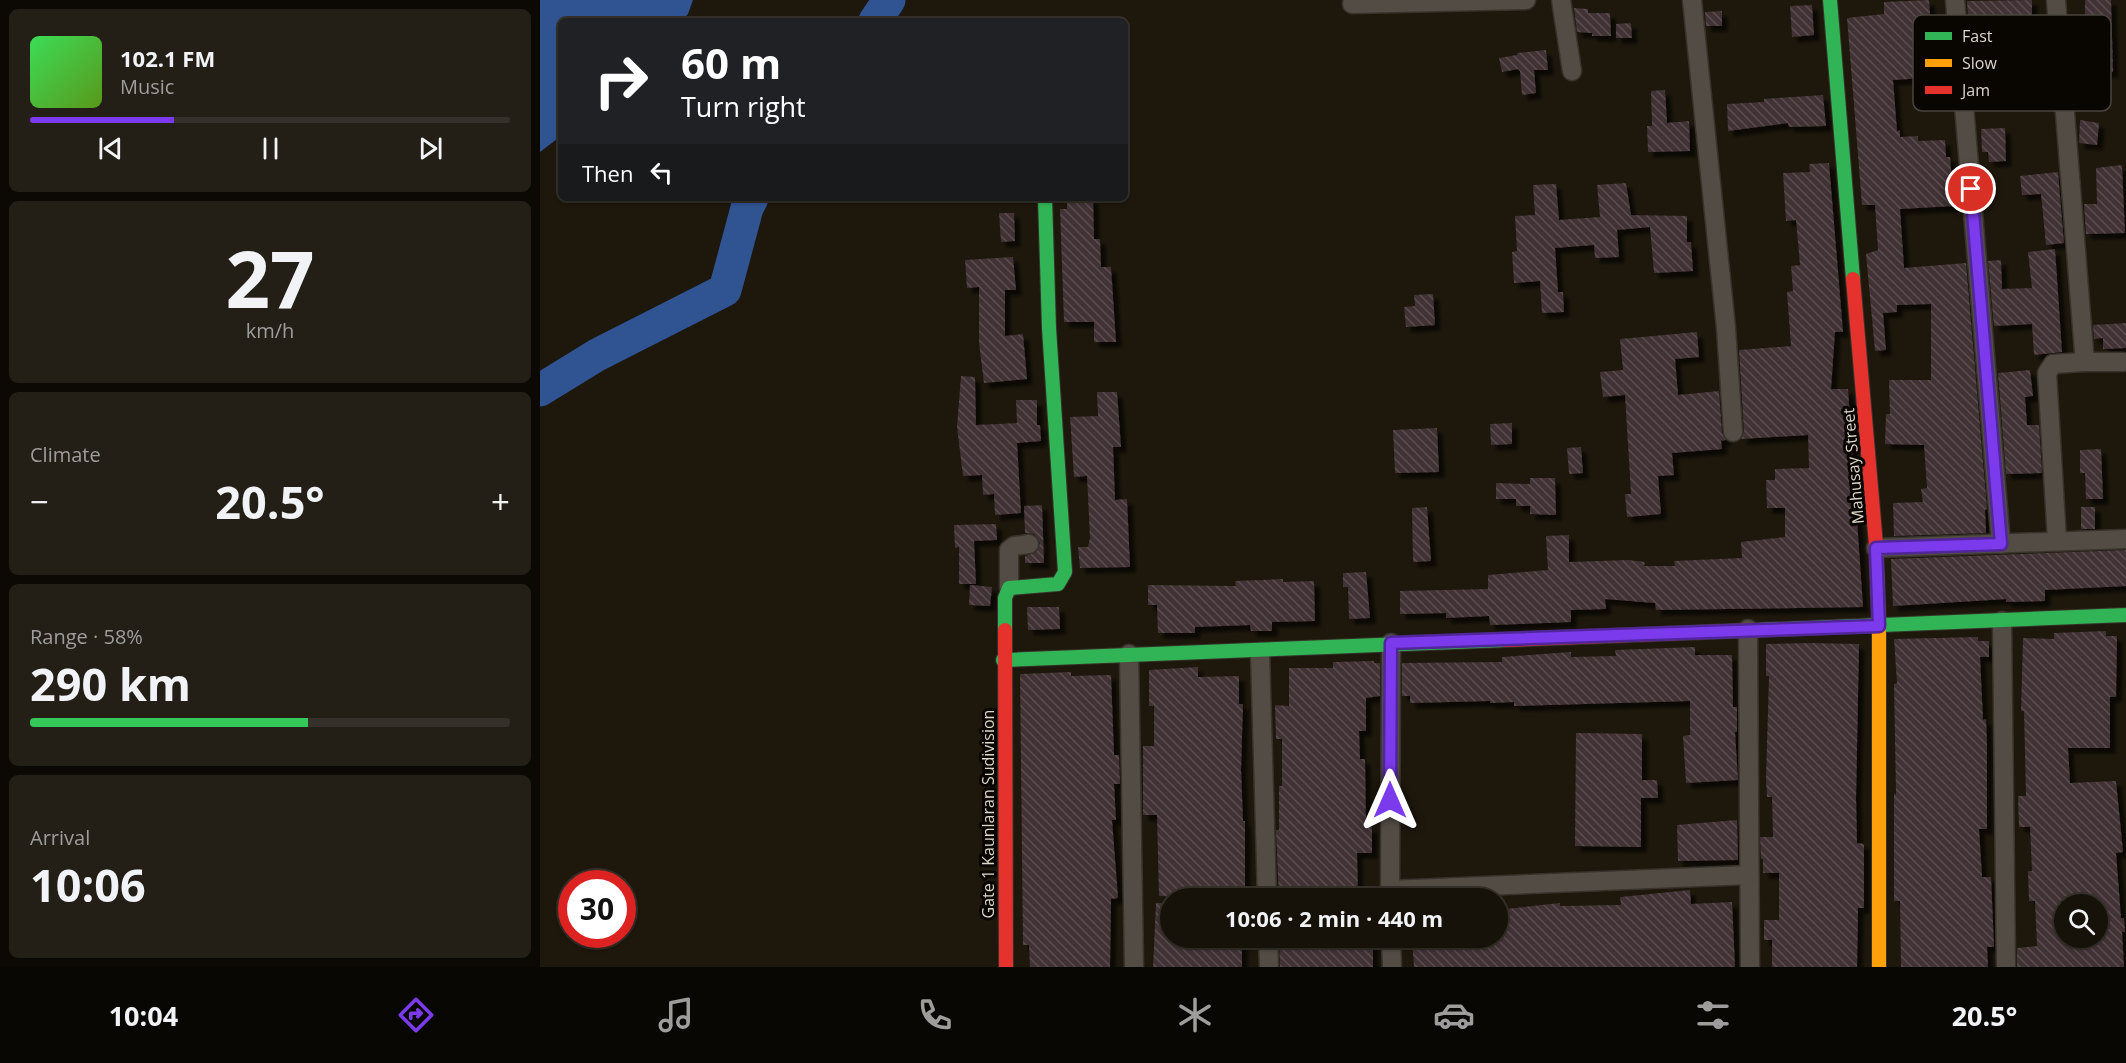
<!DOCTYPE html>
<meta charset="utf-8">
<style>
body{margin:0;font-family:"Open Sans",sans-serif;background:#231f17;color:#f1f3f6;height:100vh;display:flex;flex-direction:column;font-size:22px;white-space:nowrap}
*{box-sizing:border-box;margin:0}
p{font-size:20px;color:#9e9d9c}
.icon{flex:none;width:33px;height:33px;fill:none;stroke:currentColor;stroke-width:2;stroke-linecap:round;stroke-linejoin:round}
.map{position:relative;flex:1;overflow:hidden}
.drawer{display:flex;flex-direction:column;gap:9px;padding:9px;background:#0c0905;width:540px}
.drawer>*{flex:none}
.hud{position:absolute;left:18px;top:18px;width:570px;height:183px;border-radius:9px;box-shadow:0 2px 4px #0004,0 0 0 2px #35312a;background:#202124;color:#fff;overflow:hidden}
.tools{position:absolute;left:1514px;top:894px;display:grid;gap:12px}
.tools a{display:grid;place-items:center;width:54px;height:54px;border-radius:50%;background:#161109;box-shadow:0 2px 4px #0004,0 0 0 2px #35312a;font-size:30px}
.speed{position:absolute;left:18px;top:870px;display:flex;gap:12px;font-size:30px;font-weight:700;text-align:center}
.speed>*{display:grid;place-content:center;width:78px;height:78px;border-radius:50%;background:#161109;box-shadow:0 2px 4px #0004,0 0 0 2px #35312a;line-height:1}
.speed .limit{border:9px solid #d22;background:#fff;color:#111}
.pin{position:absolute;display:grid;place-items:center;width:51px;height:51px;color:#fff;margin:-26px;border:3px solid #fff;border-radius:50%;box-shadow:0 2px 6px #0007}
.me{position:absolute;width:66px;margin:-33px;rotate:0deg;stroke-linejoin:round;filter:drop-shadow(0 0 4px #0008)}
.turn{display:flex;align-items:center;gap:21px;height:126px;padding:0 24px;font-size:27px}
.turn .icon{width:78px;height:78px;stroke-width:2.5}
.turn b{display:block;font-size:42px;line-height:51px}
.then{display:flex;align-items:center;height:57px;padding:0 24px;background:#0003;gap:12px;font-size:22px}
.big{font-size:45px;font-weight:700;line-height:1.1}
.drawer .tile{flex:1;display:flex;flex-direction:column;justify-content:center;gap:9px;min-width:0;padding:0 21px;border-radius:9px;background:#231f17}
.drawer .dial{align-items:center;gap:0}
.dial b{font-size:78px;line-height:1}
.song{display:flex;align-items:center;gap:18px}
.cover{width:72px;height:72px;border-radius:9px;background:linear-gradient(135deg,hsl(130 70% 55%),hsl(90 70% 35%))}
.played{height:6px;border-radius:3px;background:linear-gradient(90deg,#7c3aed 30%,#35312a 30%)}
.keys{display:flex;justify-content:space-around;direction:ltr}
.heat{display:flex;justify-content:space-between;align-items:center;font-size:33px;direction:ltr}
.charge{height:9px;border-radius:4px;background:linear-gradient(90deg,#34c759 58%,#35312a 0)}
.trip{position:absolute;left:620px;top:888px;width:348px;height:60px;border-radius:30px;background:#161109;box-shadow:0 2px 4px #0004,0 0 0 2px #35312a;font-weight:700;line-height:60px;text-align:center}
.menu{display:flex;height:96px;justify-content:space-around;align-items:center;background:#090704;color:#9e9d9c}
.menu .icon{width:42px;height:42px}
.menu .active{color:#7c3aed}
.menu b{font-size:27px;color:#f1f3f6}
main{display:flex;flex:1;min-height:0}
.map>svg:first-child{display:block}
</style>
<main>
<section class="drawer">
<div class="tile">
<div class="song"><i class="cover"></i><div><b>102.1 FM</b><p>Music</p></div></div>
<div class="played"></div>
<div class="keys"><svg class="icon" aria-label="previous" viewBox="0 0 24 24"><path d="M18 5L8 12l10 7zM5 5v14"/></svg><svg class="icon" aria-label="pause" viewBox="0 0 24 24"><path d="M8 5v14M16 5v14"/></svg><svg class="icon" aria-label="next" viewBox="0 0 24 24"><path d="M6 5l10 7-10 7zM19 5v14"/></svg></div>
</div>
<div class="tile dial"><b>27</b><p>km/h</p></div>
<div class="tile"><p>Climate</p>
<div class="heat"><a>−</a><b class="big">20.5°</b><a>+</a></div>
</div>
<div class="tile"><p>Range · 58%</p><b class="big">290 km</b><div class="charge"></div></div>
<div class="tile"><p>Arrival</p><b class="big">10:06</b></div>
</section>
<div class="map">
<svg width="1586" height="967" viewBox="0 0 1586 967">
<defs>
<pattern id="building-back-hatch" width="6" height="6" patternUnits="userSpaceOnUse" patternTransform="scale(1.5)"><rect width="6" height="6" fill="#413134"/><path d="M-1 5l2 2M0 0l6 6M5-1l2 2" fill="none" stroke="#5c4e50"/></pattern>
<filter id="shadow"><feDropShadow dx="5.5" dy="5.5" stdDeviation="1.5" flood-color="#0009"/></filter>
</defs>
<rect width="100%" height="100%" fill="#1d170c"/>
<path fill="#305392" d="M 0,0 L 153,0 L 148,14 L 141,21 L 21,21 L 21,136 L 0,152 Z"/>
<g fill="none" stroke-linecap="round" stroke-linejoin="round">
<g stroke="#305392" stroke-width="33">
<path d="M 335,21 L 349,0"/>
<path d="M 0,390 L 57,355 L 185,290 L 207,208 L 212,198"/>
</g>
</g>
<g fill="url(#building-back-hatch)" fill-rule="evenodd" filter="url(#shadow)">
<path d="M 1389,0 L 1390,16 L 1405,15 L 1407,39 L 1398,40 L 1400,77 L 1353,80 L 1357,131 L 1360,130 L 1360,137 L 1378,136 L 1378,141 L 1405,140 L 1406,157 L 1410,157 L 1414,206 L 1360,209 L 1364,268 L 1426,263 L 1447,509 L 1445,510 L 1446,533 L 1354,536 L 1353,503 L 1383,502 L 1381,489 L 1387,488 L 1384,445 L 1345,444 L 1346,414 L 1350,414 L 1349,380 L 1391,380 L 1391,304 L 1357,305 L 1357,312 L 1343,313 L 1346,350 L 1335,351 L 1326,254 L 1338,250 L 1335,205 L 1322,205 L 1307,18 L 1344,14 L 1344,2 Z"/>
<path d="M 1492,0 L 1492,27 L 1446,28 L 1447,59 L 1431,60 L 1427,1 Z"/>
<path d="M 1545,0 L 1571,0 L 1573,72 L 1544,73 Z"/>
<path d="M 1272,5 L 1274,35 L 1252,37 L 1250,6 Z"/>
<path d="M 1034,8 L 1048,9 L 1048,13 L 1070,13 L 1071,36 L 1052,36 L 1052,33 L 1037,32 Z"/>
<path d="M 1182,11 L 1182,26 L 1166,26 L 1165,12 Z"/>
<path d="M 1091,23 L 1092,38 L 1076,38 L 1076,24 Z"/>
<path d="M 1006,50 L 1008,70 L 994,70 L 996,93 L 982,95 L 980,71 L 978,69 L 962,72 L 959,58 L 977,55 L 977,53 Z"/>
<path d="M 1125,90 L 1127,123 L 1149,121 L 1150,151 L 1108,152 L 1107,126 L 1112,126 L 1111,91 Z"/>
<path d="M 1283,95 L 1286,126 L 1249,127 L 1248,123 L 1188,131 L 1187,104 L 1224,102 L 1224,99 Z"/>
<path d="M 1540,120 L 1559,123 L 1557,145 L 1539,143 Z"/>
<path d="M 1465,128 L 1466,161 L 1449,162 L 1448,152 L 1442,152 L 1441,129 Z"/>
<path d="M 1289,163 L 1303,332 L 1295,332 L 1291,389 L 1308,389 L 1323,607 L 1116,610 L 1115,603 L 1065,599 L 1066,609 L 1031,610 L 1031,622 L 950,625 L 949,616 L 906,618 L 906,613 L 860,614 L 860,591 L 948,589 L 948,575 L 1008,570 L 1006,536 L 1029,535 L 1029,562 L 1088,560 L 1105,562 L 1104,566 L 1135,566 L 1134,561 L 1202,558 L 1201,542 L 1245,537 L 1245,508 L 1227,508 L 1226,480 L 1235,480 L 1235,469 L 1269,468 L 1268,435 L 1201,439 L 1204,431 L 1199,350 L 1251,346 L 1247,292 L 1253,291 L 1251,266 L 1260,265 L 1256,220 L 1246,221 L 1243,173 L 1270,172 L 1269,164 Z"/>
<path d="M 1582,165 L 1585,233 L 1546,234 L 1544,204 L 1557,204 L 1556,168 Z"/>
<path d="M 1518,172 L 1524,243 L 1506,245 L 1501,194 L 1482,195 L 1480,176 Z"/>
<path d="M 1086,183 L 1091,215 L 1147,216 L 1147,242 L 1151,242 L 1153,271 L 1114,273 L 1110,227 L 1077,230 L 1079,257 L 1055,258 L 1054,245 L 1015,248 L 1018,292 L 1023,292 L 1024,312 L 1002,313 L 1000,281 L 974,283 L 972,252 L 977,251 L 975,216 L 995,215 L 993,185 L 1016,184 L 1019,220 L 1060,217 L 1057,185 Z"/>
<path d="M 527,198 L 553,198 L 554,239 L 560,239 L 561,267 L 571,267 L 576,342 L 554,342 L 554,322 L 524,322 L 520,209 L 527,209 Z"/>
<path d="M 459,213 L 474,213 L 475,241 L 461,242 Z"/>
<path d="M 1515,249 L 1522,352 L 1494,355 L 1492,324 L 1454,326 L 1448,261 L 1461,260 L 1462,289 L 1492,288 L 1488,252 Z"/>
<path d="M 473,257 L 476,290 L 465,290 L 465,336 L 483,334 L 487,379 L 444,383 L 439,343 L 439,287 L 427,288 L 425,260 Z"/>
<path d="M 893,294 L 895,325 L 866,327 L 864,307 L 875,306 L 874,295 Z"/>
<path d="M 1586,323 L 1586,348 L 1563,349 L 1563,338 L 1554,339 L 1553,325 Z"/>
<path d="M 1157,332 L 1159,357 L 1135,359 L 1138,395 L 1179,391 L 1182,433 L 1186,440 L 1181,441 L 1182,449 L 1132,453 L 1134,475 L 1118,476 L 1121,514 L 1087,517 L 1085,494 L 1091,494 L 1085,395 L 1063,397 L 1060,372 L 1083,370 L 1080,339 Z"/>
<path d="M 1490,370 L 1493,396 L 1485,397 L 1487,425 L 1499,425 L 1502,473 L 1466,474 L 1458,373 Z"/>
<path d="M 421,376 L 435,377 L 436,425 L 477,423 L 476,400 L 497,400 L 497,425 L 500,425 L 501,441 L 477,443 L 481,513 L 455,515 L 454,494 L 443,495 L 442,475 L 423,476 L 417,427 Z"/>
<path d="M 557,392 L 577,392 L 581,447 L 573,447 L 575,500 L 587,499 L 590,567 L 540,568 L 538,547 L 548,547 L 550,538 L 547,476 L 534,477 L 530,417 L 558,416 Z"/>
<path d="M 972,423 L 972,444 L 951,445 L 950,424 Z"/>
<path d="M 897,428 L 899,472 L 855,473 L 853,430 Z"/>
<path d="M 1041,447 L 1043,473 L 1029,474 L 1027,448 Z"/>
<path d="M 1561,449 L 1563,499 L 1546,499 L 1545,473 L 1540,473 L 1540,450 Z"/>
<path d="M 990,478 L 1015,478 L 1016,515 L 990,514 L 990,506 L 976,506 L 976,499 L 956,499 L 956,483 L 990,484 Z"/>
<path d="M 502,505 L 504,563 L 485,563 L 485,556 L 496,552 L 500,543 L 494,534 L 485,533 L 484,506 Z"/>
<path d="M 887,507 L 891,561 L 873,562 L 872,508 Z"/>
<rect x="1541" y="507" width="14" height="22"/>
<path d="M 456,524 L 457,540 L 434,541 L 436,584 L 419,584 L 419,547 L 415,548 L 414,525 Z"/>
<path d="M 1586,550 L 1586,586 L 1505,590 L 1505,601 L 1466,602 L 1466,599 L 1353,606 L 1351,559 Z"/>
<path d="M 826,572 L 830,618 L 809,619 L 808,587 L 803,587 L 803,573 Z"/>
<path d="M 743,579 L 743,582 L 774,581 L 775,621 L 732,622 L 732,631 L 711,631 L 710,625 L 655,627 L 655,633 L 618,633 L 617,605 L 608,605 L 608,585 L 696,586 L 695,581 Z"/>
<path d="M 430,585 L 452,587 L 450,606 L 429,605 Z"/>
<path d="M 487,607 L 519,607 L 520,629 L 488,630 Z"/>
<path d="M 1566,631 L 1566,636 L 1577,636 L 1576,697 L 1570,697 L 1570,748 L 1528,748 L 1530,783 L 1576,781 L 1583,852 L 1576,853 L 1581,918 L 1584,918 L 1585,932 L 1582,932 L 1584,967 L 1477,967 L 1477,948 L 1497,946 L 1495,901 L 1489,901 L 1488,871 L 1492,871 L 1490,827 L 1479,827 L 1478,796 L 1486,796 L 1484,711 L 1481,711 L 1483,638 L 1514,639 L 1514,633 ZM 1524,904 L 1557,904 L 1557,938 L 1524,938 Z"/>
<path d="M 1438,637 L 1438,641 L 1449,641 L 1449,657 L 1440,657 L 1443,720 L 1446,719 L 1447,746 L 1447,829 L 1439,829 L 1442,877 L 1451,877 L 1454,947 L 1447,947 L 1448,967 L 1361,967 L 1360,901 L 1354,901 L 1354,794 L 1356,794 L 1354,684 L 1357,683 L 1354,639 Z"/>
<path d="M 1269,643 L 1319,644 L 1316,799 L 1317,843 L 1324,844 L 1324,908 L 1318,908 L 1317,967 L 1232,967 L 1232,940 L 1224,940 L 1224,920 L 1239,920 L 1239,873 L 1223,873 L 1223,859 L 1221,859 L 1220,837 L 1233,837 L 1232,797 L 1227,797 L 1226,778 L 1229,676 L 1226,676 L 1226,644 Z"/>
<path d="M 1155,647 L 1155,655 L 1192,655 L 1193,707 L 1197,707 L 1197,732 L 1195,732 L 1198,780 L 1146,783 L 1143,736 L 1150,735 L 1150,701 L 974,706 L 974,702 L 950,703 L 950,701 L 870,703 L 870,696 L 862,696 L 862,663 L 962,662 L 962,657 L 1031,652 L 1031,657 L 1076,656 L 1075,650 Z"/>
<path d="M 834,661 L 834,663 L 840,663 L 840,696 L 826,698 L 826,731 L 819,731 L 820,759 L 825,759 L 826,827 L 832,827 L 832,853 L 817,853 L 818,898 L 739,898 L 736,830 L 739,830 L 739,786 L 742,786 L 742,739 L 736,739 L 735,705 L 749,706 L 749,668 L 793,668 L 793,662 Z"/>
<path d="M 658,667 L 658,677 L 699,676 L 699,704 L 703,704 L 701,770 L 703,821 L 705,821 L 705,892 L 676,892 L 677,898 L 619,896 L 617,815 L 603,815 L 603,746 L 614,746 L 614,706 L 609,706 L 609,670 Z"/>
<path d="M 531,672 L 531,676 L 571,675 L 574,755 L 579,755 L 580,784 L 574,784 L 576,820 L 572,820 L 578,898 L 571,899 L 570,967 L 490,967 L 489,945 L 483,945 L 480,674 Z"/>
<path d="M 1036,733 L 1102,734 L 1102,780 L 1117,780 L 1118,798 L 1101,798 L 1101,847 L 1035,846 Z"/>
<path d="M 1197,820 L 1198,860 L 1138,861 L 1137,825 Z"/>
<path d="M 1150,890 L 1151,904 L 1192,902 L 1195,967 L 874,967 L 872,938 L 957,939 L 957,910 L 1020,903 L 1020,906 L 1081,905 L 1080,897 Z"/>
<path d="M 616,903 L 630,903 L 630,938 L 702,938 L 702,967 L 613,967 Z"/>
<path d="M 739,938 L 833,938 L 833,967 L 740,967 Z"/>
</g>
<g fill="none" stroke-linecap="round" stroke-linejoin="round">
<defs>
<g id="street">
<path d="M 1021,0 L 1032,71"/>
<path d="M 1152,0 L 1186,328 L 1193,432"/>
<path d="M 1415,0 L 1461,544"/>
<path d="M 1516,0 L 1544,352 L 1544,362 L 1513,364 L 1507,373 L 1517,541"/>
<path d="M 812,4 L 986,0"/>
<path d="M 1544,362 L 1583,362"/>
<path d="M 1336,548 L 1586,539"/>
<path d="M 469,588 L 469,550 L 474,546 L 489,544"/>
<path d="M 1462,621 L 1466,967"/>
<path d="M 1208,629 L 1210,967"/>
<path d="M 720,652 L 727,898"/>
<path d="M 589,654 L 594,967"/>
<path d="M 849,890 L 1208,875"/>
<path d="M 850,898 L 851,643"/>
<path d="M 728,938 L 729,967"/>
<path d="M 851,938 L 852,967"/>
</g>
<g id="fast">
<path d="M 1290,0 L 1313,279"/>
<path d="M 465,630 L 465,598 L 469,588 L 518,584 L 525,572 L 509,328 L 505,198"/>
<path d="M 1217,630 L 1586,615"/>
<path d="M 463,660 L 965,640"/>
</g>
<path id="slow" d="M 1336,545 L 1339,626 L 1339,967"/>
<g id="jam">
<path d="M 1313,279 L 1336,545"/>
<path d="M 465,630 L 466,967"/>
<path d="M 965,640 L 1217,630"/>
</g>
</defs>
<use href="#street" stroke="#37322b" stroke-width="21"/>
<use href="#fast" stroke="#37322b" stroke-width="16"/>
<use href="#slow" stroke="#37322b" stroke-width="16"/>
<use href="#jam" stroke="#37322b" stroke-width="16"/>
<use href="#street" stroke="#524c44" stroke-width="18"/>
<use href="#fast" stroke="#30b455" stroke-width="14"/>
<use href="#slow" stroke="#ff9f0a" stroke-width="14"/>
<use href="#jam" stroke="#e5322d" stroke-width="14"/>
</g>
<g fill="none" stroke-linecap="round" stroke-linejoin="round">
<defs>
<path id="route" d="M 850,800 L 851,643 L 1339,626 L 1336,548 L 1461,544 L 1431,189"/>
</defs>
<use href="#route" stroke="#51269a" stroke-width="15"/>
<use href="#route" stroke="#7c3aed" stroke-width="10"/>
</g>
<g text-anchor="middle" stroke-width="6" stroke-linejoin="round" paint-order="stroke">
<g font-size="16" fill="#ddd6c9" stroke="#090501">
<text transform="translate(1313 466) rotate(-95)" y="6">Mahusay Street</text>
<text transform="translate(448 814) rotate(-90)" y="6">Gate 1 Kaunlaran Sudivision</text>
</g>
</g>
<rect x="1373" y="15" width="198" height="96" rx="9" fill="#090501" stroke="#49443d" stroke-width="1.5"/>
<rect x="1385" y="32" width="27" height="8" fill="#30b455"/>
<rect x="1385" y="59" width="27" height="8" fill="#ff9f0a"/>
<rect x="1385" y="86" width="27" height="8" fill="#e5322d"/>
<g font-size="16" fill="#ddd6c9">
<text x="1422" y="42">Fast</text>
<text x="1422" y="69">Slow</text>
<text x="1422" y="96">Jam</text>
</g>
</svg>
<div class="tools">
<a><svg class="icon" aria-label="search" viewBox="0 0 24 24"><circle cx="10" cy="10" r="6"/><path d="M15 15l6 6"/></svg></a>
</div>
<div class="speed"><div class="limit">30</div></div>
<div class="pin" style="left:1431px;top:189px;background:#d93025"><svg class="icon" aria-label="arrive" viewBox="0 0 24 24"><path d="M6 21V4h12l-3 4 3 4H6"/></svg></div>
<svg class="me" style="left:850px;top:800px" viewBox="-20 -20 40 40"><path d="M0-17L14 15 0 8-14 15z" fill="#7c3aed" stroke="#fff" stroke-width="4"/></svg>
<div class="trip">10:06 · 2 min · 440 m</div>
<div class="hud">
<div class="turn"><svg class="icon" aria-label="right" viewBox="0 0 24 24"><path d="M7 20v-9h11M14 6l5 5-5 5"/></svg><div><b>60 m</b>Turn right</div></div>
<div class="then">Then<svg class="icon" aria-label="left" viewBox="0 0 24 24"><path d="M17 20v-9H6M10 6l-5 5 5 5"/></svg></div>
</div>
</div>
</main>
<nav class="menu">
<b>10:04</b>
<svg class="icon active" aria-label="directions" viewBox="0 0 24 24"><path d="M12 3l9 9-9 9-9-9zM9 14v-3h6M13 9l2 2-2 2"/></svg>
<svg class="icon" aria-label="music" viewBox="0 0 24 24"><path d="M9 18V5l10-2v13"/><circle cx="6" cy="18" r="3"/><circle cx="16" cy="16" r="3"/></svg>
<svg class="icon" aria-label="phone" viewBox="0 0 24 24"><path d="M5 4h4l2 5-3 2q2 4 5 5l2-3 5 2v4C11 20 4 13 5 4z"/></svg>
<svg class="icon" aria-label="climate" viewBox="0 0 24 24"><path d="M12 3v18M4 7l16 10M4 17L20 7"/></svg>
<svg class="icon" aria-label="car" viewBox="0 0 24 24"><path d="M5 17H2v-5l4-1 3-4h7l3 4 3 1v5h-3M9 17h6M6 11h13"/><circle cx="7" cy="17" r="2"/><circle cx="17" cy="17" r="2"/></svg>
<svg class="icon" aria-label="filters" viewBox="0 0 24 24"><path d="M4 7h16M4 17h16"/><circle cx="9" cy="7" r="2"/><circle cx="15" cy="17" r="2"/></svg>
<b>20.5°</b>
</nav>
